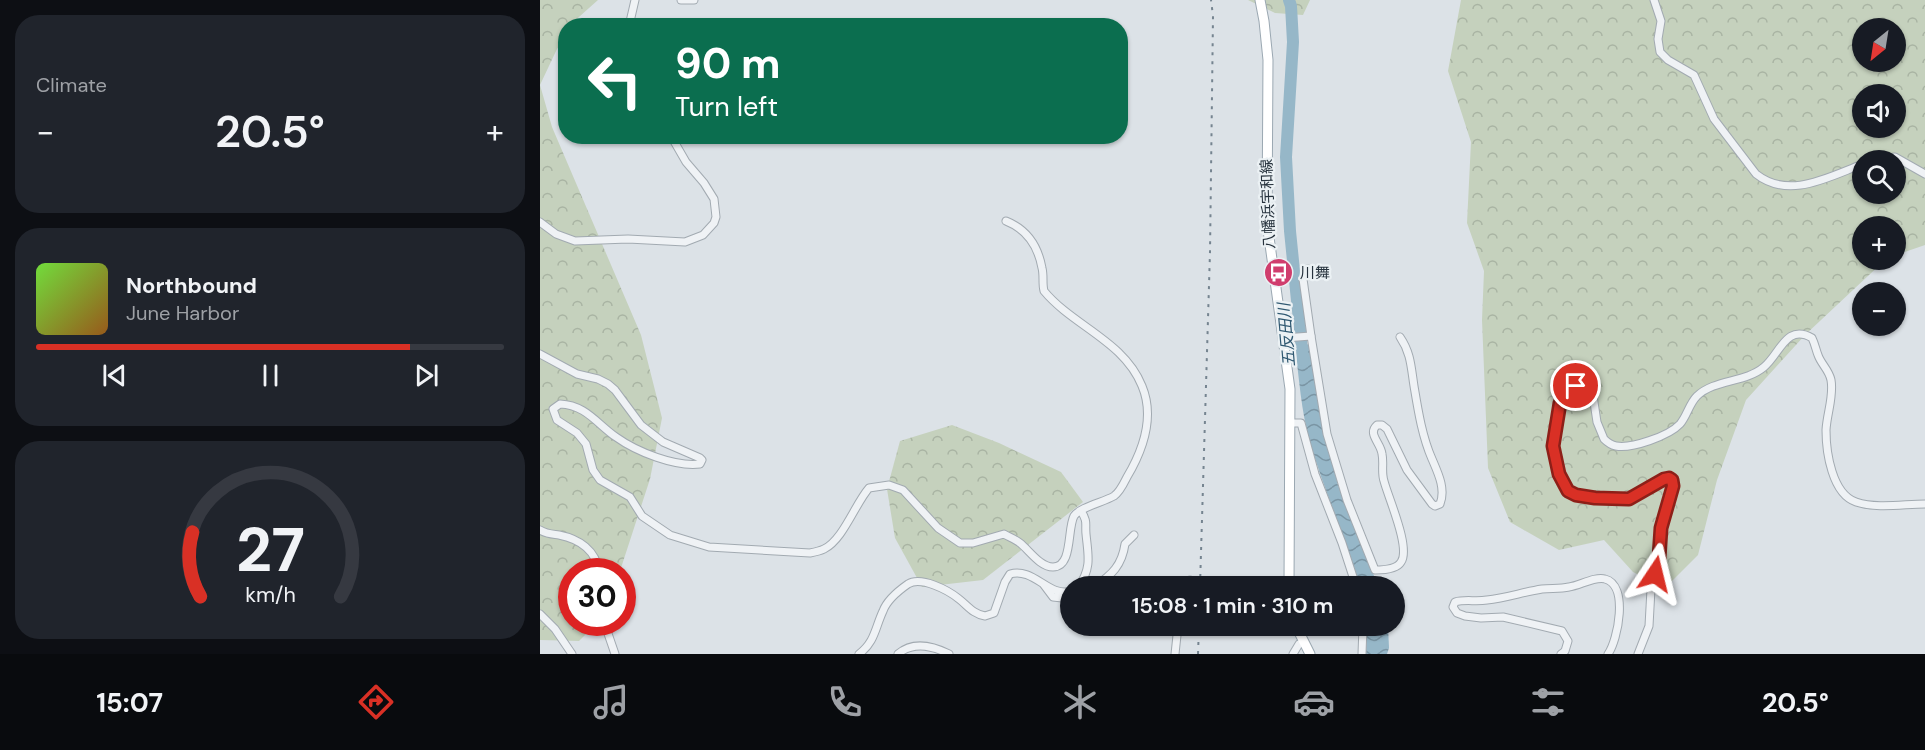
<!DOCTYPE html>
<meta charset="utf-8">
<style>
body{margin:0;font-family:"DM Sans","Noto Sans JP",sans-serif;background:#20242c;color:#f1f3f6;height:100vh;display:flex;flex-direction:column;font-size:22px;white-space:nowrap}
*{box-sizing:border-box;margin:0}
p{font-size:20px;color:#9ea1a6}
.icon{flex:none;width:33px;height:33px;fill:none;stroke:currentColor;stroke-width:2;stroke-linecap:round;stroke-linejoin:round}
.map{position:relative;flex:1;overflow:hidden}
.sheet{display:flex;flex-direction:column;gap:15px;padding:15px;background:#0d0f14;width:540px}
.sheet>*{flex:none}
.top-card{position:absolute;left:18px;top:18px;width:570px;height:126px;border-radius:24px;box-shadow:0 2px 4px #0004;background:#0b6e4f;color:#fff;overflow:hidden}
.needle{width:39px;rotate:210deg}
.controls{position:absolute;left:1312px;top:18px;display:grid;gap:12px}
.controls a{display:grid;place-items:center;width:54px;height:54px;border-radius:50%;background:#171b24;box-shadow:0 2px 4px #0004;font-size:30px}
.speed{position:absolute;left:18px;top:558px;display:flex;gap:12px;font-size:30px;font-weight:700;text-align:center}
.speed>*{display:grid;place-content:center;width:78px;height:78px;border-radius:50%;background:#171b24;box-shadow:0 2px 4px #0004;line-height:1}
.speed .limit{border:9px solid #d22;background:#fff;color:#111}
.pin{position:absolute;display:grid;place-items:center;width:51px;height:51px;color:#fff;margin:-26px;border:3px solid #fff;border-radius:50%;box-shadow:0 2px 6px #0007}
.me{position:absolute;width:66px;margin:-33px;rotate:10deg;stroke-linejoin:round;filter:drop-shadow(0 0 4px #0008)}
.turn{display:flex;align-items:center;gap:21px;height:126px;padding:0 18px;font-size:27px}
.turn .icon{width:78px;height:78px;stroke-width:2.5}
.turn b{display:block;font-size:42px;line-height:51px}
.big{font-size:45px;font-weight:600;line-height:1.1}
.sheet .widget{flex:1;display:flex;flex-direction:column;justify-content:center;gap:9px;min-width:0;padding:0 21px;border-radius:24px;background:#20242c}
.sheet .dial{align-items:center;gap:0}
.dial svg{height:156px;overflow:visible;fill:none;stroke:#363941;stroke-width:7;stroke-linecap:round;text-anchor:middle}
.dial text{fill:#f1f3f6;stroke:none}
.song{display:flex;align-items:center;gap:18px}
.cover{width:72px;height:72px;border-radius:9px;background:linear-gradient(135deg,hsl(100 70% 55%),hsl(30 70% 35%))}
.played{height:6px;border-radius:3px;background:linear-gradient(90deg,#d93025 80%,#363941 80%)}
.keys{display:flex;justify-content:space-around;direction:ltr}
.heat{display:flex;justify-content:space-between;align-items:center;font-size:33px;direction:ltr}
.trip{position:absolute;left:520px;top:576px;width:345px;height:60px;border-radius:30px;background:#171b24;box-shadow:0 2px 4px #0004;font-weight:600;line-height:60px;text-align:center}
.tabs{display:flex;height:96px;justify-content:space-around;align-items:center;background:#090b0e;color:#9ea1a6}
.tabs .icon{width:42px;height:42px}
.tabs .on{color:#d93025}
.tabs b{font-size:27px;color:#f1f3f6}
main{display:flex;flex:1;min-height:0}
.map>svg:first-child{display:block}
</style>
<main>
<section class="sheet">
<div class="widget"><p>Climate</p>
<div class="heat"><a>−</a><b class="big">20.5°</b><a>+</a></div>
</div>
<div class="widget">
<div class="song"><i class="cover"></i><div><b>Northbound</b><p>June Harbor</p></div></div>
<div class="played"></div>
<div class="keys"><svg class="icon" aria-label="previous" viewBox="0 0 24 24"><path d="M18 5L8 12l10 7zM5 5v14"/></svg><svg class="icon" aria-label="pause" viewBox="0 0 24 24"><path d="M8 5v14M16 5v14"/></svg><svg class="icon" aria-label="next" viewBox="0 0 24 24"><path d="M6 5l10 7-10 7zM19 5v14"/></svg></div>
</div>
<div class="widget dial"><svg viewBox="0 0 100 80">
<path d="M14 69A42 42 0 1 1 86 69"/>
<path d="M14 69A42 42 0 0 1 10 36" stroke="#d93025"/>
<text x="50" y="56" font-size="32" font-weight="700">27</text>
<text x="50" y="72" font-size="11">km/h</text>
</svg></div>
</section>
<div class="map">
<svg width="1385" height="654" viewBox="0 0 1385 654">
<defs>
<pattern id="forest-crowns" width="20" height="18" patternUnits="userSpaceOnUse" patternTransform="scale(1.5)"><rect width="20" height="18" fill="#c5d1bd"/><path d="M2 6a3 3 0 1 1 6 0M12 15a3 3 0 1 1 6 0" fill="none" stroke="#a9b4a3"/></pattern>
<pattern id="water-waves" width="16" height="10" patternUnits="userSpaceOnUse" patternTransform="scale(1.5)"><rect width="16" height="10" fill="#96b7c8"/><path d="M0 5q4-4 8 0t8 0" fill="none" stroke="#7a95a4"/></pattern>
</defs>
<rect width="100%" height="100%" fill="#dce2e7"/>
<g fill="url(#forest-crowns)" fill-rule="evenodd">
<path d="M 0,0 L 58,0 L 30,25 L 26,26 L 25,32 L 0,85 L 12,127 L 101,335 L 122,418 L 110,479 L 80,571 L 32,572 L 32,622 L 57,623 L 39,641 L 0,640 Z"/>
<path d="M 708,0 L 770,0 L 763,15 L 735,13 Z"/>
<path d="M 921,0 L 1385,0 L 1385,245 L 1356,255 L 1356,226 L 1323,226 L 1323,260 L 1345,260 L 1265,335 L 1206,400 L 1177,480 L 1158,555 L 1125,588 L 1093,572 L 1064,540 L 1019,550 L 970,522 L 948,468 L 942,320 L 944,271 L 927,223 L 931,142 L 908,71 ZM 1323,28 L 1356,28 L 1356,62 L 1323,62 ZM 1323,94 L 1356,94 L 1356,128 L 1323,128 ZM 1323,160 L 1356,160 L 1356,194 L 1323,194 Z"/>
<path d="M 412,425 L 459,443 L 521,472 L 543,502 L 443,580 L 382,587 L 355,538 L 347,489 L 360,441 Z"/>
</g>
<g fill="url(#water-waves)">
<path d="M 770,344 L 780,413 L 798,485 L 838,586 L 820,586 C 806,538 784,491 770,442 C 761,411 759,377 755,346 Z"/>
<path d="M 827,626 L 848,626 L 849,648 L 847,654 L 826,654 Z"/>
</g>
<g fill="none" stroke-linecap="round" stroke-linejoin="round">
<path stroke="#96b7c8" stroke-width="12" d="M 749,0 L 751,6 L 753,42 L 746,157 L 750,231 L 763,360"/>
<path stroke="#b8bfc5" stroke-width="7" stroke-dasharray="7 3.5" stroke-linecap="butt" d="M 650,580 L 673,581"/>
<defs>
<g id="minor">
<path d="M 141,0 L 154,0"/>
<path d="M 1114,0 L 1121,21 L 1118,39 L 1120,52 L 1128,60 L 1154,75 L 1174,119 L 1216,174 C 1249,200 1288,177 1323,164"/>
<path d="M 89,26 L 95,0"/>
<path d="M 1333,160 L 1355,157 L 1385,174"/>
<path d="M 0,222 L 16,234 L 35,241 L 88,239 L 145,242 L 163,235 L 174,223 L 176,217 L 174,199 L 164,183 L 146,162 L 131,136"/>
<path d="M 768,269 L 763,279 L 771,336"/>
<path d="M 744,338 L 771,336 L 787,434 L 807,500 L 835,570 C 843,570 857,569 861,562 C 871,548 848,497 844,481 C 841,472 844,463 842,454 C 841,443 827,434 837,425 L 842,425 L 847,429 L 867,470 L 892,504 L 895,506 L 900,504 C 906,489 898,473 892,459 C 882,436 878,410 874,386 C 871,367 871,353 860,337"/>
<path d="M 0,354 L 37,374 L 58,379 L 68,384 L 75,390 L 101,425 L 123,442 L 160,458 L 162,460 L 160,464 C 135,467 97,452 76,437 C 57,424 46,405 20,404 L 13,409 L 17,420 L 37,433 L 46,444 L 53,470 L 60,480 L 90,497 L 102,516 L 130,535 L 169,547 L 270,553 C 275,552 280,551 284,549 C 303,540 315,504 329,488 L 349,485 L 363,490 L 398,528 L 420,543 L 433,543 L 464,534 C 469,537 475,539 480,543 C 489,550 500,567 513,567 C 533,567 527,529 534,516 C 540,507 564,502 574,496 C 580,492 584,483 587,477 C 603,450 615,417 602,386 C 584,341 533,326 504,291 C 502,283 504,276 502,268 C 498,246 486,229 466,221"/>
<path d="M 751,423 L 761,423 L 775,474 L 802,543 L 816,586"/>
<path d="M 0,530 C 6,534 12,534 19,535 C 39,539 56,550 59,572"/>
<path d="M 673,581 L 691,586"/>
<path d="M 504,585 L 513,597 L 531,599"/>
<path d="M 539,586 C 552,567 548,555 546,534 C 545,523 548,522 541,511"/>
<path d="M 555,586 C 572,575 582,565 585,544 L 594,535"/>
<path d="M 643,586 L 645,582 L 650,580"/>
<path d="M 0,614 L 15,629 L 32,654"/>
<path d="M 64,622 L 75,654"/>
<path d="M 319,654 C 335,642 335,628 343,611 C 347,600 358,591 368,584 C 381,576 408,590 419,599 C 428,606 433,614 445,616 L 454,613 L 465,582 L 470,574 C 494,567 509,598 531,591"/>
<path d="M 358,654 C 373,641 393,646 409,654"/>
<path d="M 635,654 L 638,626"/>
<path d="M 753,654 L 759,644 L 764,642"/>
<path d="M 822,654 L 823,626"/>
<path d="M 1021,654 L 1025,651 L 1028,641 L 1022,631 L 963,617 L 941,618 L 925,616 L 917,613 L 913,607 L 915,602 C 925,599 936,602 947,600 C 966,598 983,592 1002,589 C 1011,588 1020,589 1029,587 C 1039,586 1055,576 1065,579 C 1089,585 1078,640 1068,654"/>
<path d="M 1098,654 L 1109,626 L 1111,589 L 1119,558 L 1121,528 L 1133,486 L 1132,480 L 1129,478 L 1124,479 L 1089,499 L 1055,498 L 1036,495 L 1028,491 L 1019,474 L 1013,446 L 1020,403 L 1031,394 L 1036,386 L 1041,384 L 1047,385 L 1052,389 L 1057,422 L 1064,439 C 1067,442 1071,445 1076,446 C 1091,449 1129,436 1140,424 C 1147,416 1149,404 1157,396 C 1175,379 1205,383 1224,367 C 1240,354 1246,323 1272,338 C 1275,344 1276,350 1278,355 C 1281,364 1289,370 1291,380 C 1294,396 1287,413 1286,430 C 1286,452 1292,494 1316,502 C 1337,509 1364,504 1385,504"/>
</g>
<g id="major">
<path d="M 720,0 L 724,21 L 728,60 L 727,223 L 750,389 L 749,586"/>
<path d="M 756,626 L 770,654"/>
</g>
</defs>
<use href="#minor" stroke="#a2aab1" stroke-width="9"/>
<use href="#major" stroke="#9ba8b2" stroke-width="11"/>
<use href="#minor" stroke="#eff2f5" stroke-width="7"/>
<use href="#major" stroke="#fff" stroke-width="9"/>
<g stroke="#758490" stroke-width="2" stroke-dasharray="3 6" stroke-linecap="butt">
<path d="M 660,586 L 670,252 L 673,16 L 671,0"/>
<path d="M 658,654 L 659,626"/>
</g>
</g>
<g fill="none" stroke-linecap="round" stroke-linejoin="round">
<defs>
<path id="route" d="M 1036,386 L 1031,394 L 1020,403 L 1013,446 L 1019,474 L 1028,491 L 1036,495 L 1055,498 L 1089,499 L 1124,479 L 1129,478 L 1132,480 L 1133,486 L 1121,528 L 1119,558 L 1115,574"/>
</defs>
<use href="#route" stroke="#8d1f18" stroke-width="15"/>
<use href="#route" stroke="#d93025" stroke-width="10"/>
</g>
<defs>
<symbol id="bus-disc" viewBox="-11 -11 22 22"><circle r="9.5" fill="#d03d6d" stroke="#ebf1f4"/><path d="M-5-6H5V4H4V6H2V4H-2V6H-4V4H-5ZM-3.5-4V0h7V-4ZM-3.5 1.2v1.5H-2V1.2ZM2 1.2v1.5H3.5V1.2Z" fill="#fff"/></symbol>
</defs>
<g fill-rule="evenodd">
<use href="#bus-disc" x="722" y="256" width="33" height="33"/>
</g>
<g text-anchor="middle" stroke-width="4.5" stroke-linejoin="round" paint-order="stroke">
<g font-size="15" fill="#26323d" stroke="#ebf1f4">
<text transform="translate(728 204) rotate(-92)" y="5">八幡浜宇和線</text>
</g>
<g font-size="15" fill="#26323d" stroke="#ebf1f4" text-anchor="start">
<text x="760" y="278">川舞</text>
</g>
<g font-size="16" font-style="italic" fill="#2f5871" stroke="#ebf1f4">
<text transform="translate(746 335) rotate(-95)" y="6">五反田川</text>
</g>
</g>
</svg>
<div class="controls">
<a><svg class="needle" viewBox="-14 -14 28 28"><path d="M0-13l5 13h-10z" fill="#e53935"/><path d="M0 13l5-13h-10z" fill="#9ea1a6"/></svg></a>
<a><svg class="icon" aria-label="sound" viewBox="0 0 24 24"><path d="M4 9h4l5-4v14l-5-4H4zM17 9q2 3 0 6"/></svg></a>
<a><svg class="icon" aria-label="search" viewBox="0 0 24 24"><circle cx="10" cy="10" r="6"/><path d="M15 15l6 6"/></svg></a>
<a>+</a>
<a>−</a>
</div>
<div class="speed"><div class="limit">30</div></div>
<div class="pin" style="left:1036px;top:386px;background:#d93025"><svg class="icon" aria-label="arrive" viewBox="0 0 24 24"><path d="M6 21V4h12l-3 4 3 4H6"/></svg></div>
<svg class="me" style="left:1115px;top:574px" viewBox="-20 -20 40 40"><path d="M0-17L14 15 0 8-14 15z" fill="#d93025" stroke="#fff" stroke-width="4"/></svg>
<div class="trip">15:08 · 1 min · 310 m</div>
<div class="top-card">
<div class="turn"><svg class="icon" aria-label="left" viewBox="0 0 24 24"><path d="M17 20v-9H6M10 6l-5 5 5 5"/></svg><div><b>90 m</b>Turn left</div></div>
</div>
</div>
</main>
<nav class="tabs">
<b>15:07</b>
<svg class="icon on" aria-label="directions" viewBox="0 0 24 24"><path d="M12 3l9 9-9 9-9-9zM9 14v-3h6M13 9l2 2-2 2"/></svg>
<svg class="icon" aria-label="music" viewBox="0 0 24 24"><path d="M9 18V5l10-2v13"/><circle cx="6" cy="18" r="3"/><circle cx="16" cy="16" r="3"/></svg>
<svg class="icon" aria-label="phone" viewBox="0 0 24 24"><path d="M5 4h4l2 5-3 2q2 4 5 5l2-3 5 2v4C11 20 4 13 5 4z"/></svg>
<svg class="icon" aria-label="climate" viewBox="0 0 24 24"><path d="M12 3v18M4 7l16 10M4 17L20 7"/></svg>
<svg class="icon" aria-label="car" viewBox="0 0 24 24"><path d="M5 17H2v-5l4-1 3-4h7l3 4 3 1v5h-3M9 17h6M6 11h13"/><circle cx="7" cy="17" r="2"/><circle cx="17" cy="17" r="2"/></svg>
<svg class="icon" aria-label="filters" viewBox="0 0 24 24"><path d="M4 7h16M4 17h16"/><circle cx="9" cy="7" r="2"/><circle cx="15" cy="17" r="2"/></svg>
<b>20.5°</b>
</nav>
